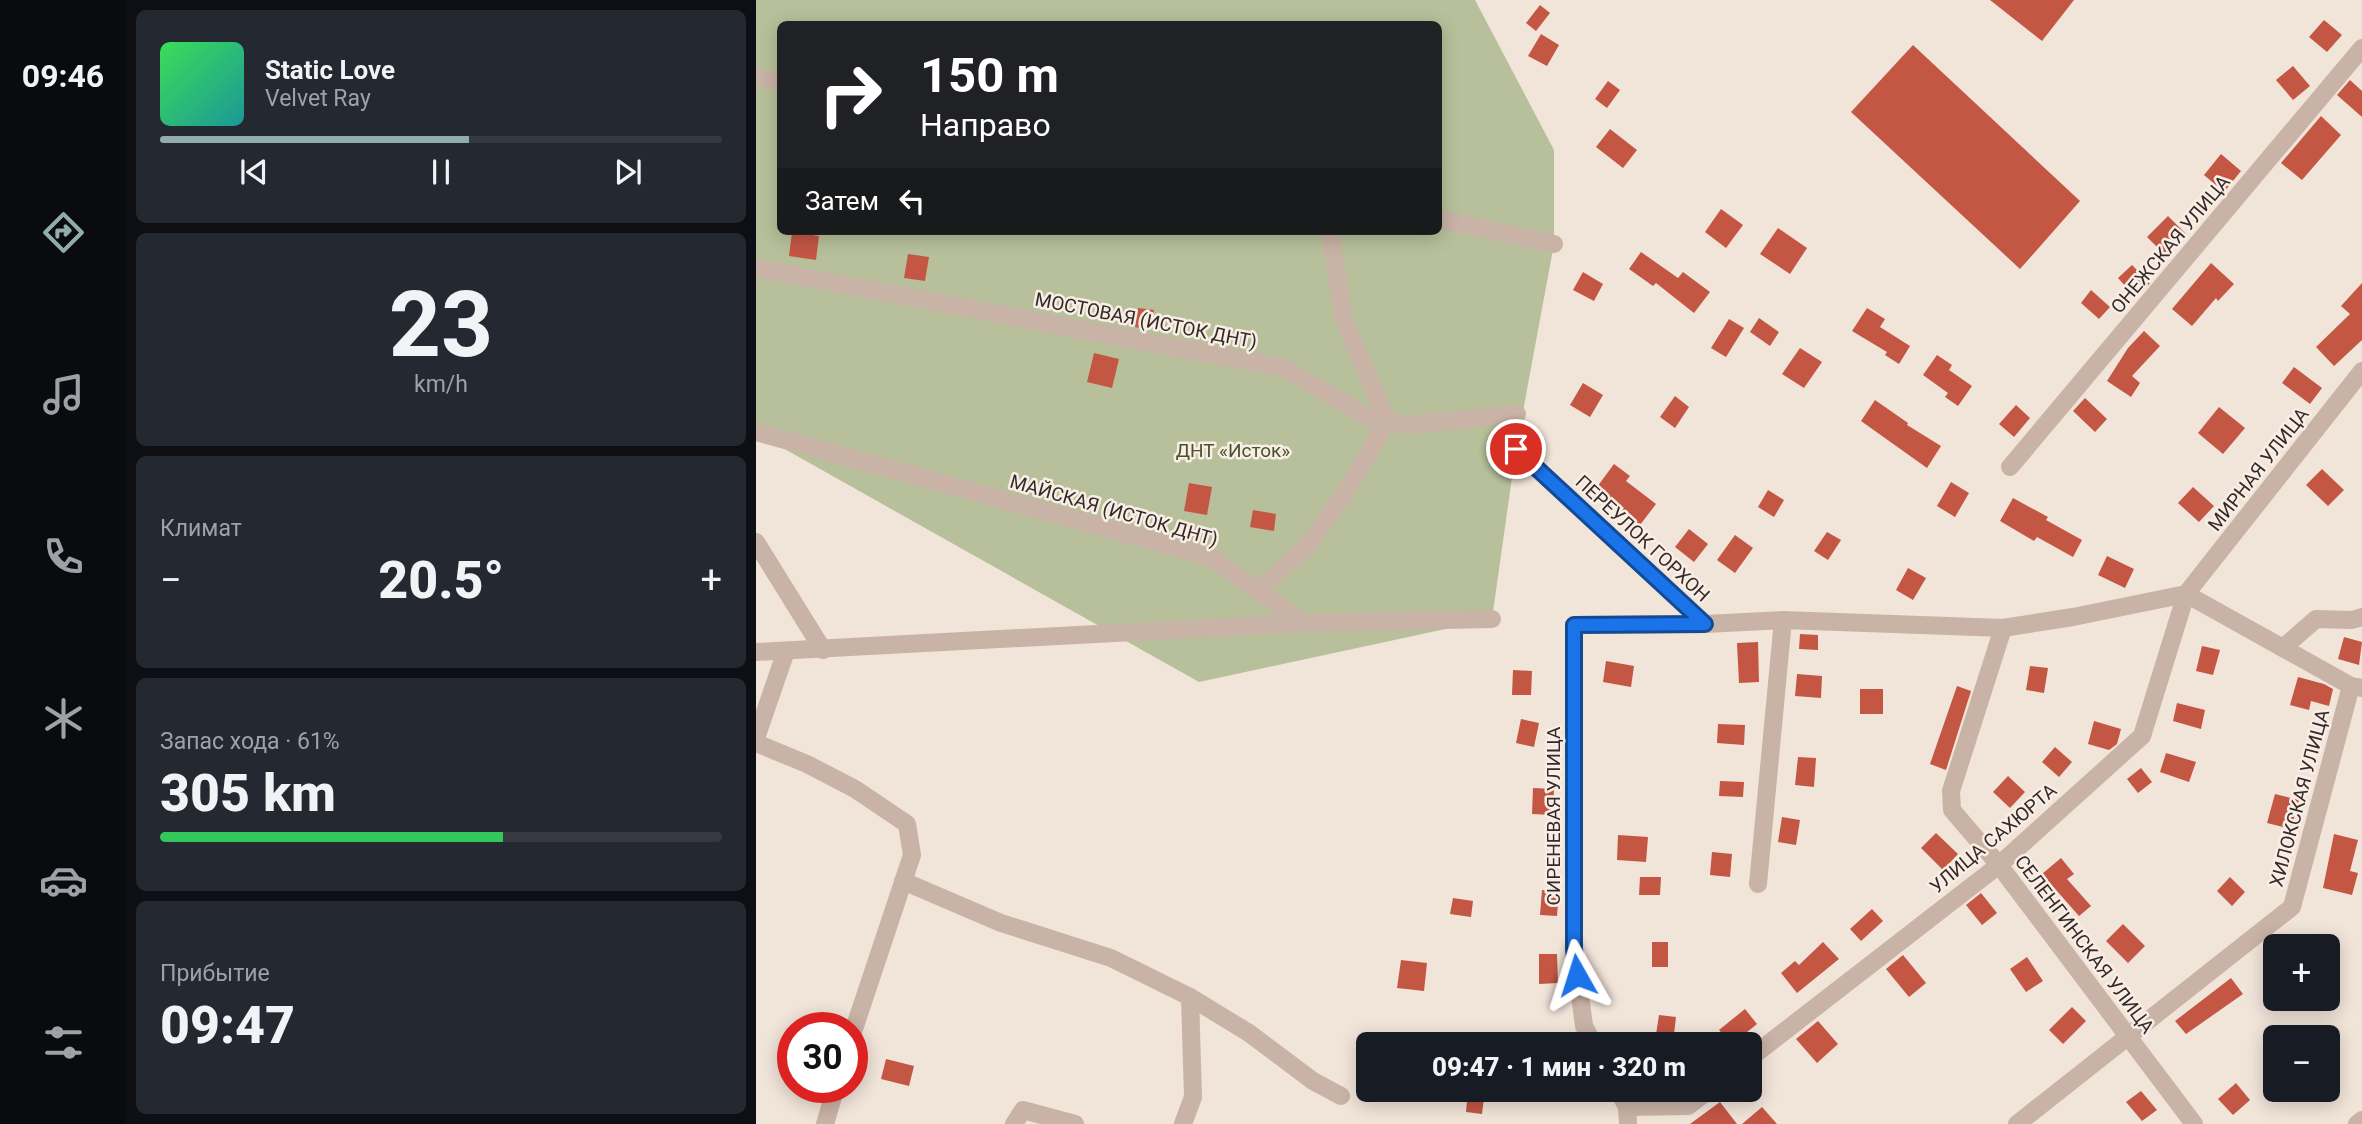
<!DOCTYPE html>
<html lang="ru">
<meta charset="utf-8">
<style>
body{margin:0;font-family:Roboto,sans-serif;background:#242831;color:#f1f3f6;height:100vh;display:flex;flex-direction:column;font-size:26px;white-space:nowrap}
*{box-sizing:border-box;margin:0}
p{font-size:23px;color:#9ea1a6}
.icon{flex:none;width:38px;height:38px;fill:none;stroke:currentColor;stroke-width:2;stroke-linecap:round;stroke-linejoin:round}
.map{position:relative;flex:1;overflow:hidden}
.panel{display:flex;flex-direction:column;gap:10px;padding:10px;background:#0d0f14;width:630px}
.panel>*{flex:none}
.banner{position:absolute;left:21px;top:21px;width:665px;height:214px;border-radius:10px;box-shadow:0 4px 18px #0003;background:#202124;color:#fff;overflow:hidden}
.tools{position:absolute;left:1507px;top:934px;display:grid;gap:14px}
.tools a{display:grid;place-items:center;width:77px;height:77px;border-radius:10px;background:#171b24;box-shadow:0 4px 18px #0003;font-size:35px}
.speed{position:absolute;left:21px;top:1012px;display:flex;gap:14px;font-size:35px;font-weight:700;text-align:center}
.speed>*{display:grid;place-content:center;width:91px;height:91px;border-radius:50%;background:#171b24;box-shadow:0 4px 18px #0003;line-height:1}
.speed .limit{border:10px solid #d22;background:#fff;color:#111}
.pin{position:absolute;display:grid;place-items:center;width:60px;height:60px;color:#fff;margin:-30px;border:4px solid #fff;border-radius:50%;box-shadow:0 2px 7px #0007}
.me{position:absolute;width:77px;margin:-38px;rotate:354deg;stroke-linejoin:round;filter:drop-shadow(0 0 5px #0008)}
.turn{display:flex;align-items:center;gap:24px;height:147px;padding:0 28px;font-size:32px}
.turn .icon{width:91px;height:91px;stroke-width:2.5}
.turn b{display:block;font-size:49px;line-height:60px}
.then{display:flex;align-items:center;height:66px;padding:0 28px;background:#0003;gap:14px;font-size:26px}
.big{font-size:52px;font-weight:800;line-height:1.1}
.panel .card{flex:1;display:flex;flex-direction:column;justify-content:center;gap:10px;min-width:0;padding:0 24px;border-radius:10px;background:#242831}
.panel .dial{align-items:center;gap:0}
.dial b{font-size:91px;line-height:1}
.song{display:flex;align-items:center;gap:21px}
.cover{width:84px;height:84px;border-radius:10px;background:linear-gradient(135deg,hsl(130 70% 55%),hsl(180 70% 35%))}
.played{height:7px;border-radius:4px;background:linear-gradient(90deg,#92acad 55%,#363941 55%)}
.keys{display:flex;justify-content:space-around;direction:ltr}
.heat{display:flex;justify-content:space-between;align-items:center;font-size:38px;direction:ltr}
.charge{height:10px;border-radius:5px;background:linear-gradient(90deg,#34c759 61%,#363941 0)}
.trip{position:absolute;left:600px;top:1032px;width:406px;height:70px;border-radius:10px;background:#171b24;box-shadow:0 4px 18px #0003;font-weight:800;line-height:70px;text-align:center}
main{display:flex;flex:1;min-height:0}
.tabs{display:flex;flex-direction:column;width:126px;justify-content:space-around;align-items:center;background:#090b0e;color:#9ea1a6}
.tabs .icon{width:49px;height:49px}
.tabs .active{color:#92acad}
.tabs b{font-size:32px;color:#f1f3f6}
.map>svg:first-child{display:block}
</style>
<main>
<nav class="tabs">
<b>09:46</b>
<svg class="icon active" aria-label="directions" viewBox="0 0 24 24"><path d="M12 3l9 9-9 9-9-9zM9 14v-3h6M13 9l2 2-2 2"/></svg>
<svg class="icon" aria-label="music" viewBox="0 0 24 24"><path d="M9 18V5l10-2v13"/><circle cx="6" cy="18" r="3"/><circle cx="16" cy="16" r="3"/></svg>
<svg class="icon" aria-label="phone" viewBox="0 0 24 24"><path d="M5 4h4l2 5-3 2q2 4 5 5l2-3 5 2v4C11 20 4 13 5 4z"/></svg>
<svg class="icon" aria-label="climate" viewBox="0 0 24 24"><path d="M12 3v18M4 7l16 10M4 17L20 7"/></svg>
<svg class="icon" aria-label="car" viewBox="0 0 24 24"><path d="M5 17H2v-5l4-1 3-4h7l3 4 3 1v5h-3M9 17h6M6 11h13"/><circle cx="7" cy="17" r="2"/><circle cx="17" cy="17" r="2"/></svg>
<svg class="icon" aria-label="filters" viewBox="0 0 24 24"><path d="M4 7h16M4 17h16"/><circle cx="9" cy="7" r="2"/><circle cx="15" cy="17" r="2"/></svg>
</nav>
<section class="panel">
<div class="card">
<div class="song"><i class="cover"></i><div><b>Static Love</b><p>Velvet Ray</p></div></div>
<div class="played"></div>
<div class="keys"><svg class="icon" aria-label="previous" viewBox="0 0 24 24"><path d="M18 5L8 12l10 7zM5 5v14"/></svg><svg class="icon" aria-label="pause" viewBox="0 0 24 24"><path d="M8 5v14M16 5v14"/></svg><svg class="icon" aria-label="next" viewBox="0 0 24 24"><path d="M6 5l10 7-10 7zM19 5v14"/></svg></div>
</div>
<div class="card dial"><b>23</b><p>km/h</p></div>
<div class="card"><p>Климат</p>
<div class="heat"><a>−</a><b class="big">20.5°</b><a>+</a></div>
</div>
<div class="card"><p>Запас хода · 61%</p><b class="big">305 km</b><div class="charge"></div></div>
<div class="card"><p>Прибытие</p><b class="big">09:47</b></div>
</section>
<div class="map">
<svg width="1606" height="1124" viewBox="0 0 1606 1124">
<rect width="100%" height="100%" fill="#f1e4d9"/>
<path fill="#b7c09a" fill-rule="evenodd" d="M 0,0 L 719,0 L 798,150 L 798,244 L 760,449 L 736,619 L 443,682 L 0,433 ZM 24,24 L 682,24 L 682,231 L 24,231 Z"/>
<g fill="#c45644">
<path d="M 1234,0 L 1318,0 L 1286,41 Z"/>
<path d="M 784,5 L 794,13 L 780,31 L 770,23 Z"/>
<path d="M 1568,20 L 1586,35 L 1571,52 L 1553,37 Z"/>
<path d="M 785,34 L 803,45 L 791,66 L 772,56 Z"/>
<path d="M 1157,45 L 1324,201 L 1264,269 L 1095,112 Z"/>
<path d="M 1537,66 L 1554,86 L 1537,100 L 1520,80 Z"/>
<path d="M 1594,80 L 1606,91 L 1606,117 L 1581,95 Z"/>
<path d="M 852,81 L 864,90 L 851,108 L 839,99 Z"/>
<path d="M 1565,116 L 1585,135 L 1546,180 L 1525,163 Z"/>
<path d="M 854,129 L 881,150 L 867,168 L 840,147 Z"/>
<path d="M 1465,154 L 1485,171 L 1468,192 L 1448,175 Z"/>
<path d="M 965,209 L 987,225 L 970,248 L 949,232 Z"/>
<path d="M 1412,216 L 1430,234 L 1409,255 L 1391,237 Z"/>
<path d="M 1022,228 L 1051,248 L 1034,274 L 1004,254 Z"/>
<path d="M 36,232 L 63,236 L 60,260 L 33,256 Z"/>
<path d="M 885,252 L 922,278 L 927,272 L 954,292 L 938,313 L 900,283 L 897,286 L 873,269 Z"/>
<path d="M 152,254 L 173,257 L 169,281 L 148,278 Z"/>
<path d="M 1455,263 L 1478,284 L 1462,301 L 1460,298 L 1436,326 L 1416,309 Z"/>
<path d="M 1376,265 L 1394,283 L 1380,298 L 1362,278 Z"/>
<path d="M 827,272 L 847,284 L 838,301 L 817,290 Z"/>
<path d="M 1606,283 L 1606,340 L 1578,366 L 1560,347 L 1594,314 L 1585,306 Z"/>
<path d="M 1335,290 L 1354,307 L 1343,319 L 1325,303 Z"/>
<path d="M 382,308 L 398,310 L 394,330 L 379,327 Z"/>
<path d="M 1111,308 L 1129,319 L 1124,327 L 1154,346 L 1143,364 L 1129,355 L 1131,352 L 1096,331 Z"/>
<path d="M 1003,318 L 1023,332 L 1014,346 L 994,332 Z"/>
<path d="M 973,319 L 988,328 L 970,357 L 955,348 Z"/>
<path d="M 1388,331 L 1404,346 L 1376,376 L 1384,383 L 1375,397 L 1351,381 L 1372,348 Z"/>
<path d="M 1044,348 L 1066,362 L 1048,388 L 1026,374 Z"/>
<path d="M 338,353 L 363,359 L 356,388 L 331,382 Z"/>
<path d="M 1181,355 L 1196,365 L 1193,370 L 1216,386 L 1202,406 L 1189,397 L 1192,393 L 1167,375 Z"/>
<path d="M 1538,367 L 1566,388 L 1554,404 L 1526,383 Z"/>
<path d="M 827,383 L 847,395 L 834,417 L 814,405 Z"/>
<path d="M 919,396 L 933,407 L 919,428 L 904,417 Z"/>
<path d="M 1329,398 L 1351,419 L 1339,432 L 1317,411 Z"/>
<path d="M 1119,400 L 1152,423 L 1151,425 L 1185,446 L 1171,468 L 1105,421 Z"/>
<path d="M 1260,405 L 1274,418 L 1258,437 L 1243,424 Z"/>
<path d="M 1463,407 L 1489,428 L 1467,454 L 1442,433 Z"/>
<path d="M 858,464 L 874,476 L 870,481 L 900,504 L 884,525 L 866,511 L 868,508 L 841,487 Z"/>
<path d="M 1566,469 L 1588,490 L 1572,506 L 1550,485 Z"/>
<path d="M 1195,482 L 1213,493 L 1199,517 L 1181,506 Z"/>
<path d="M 433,483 L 456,487 L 451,515 L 428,511 Z"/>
<path d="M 1437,487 L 1458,506 L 1443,522 L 1422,503 Z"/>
<path d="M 1012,490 L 1028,500 L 1018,517 L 1002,507 Z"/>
<path d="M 1257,498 L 1292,517 L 1290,520 L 1326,540 L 1317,557 L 1281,537 L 1278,541 L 1244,521 Z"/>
<path d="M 497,510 L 520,514 L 518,531 L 494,527 Z"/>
<path d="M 933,529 L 952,544 L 938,562 L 919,547 Z"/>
<path d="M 1071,532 L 1085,540 L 1072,560 L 1058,551 Z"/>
<path d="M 979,535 L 997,548 L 979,573 L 961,560 Z"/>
<path d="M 1351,556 L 1378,569 L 1369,588 L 1342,575 Z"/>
<path d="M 1152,568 L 1170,578 L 1157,600 L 1140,590 Z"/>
<path d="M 1044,634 L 1062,635 L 1062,650 L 1043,649 Z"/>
<path d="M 1588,637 L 1606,642 L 1603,665 L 1582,659 Z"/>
<path d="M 1002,642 L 1003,682 L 983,683 L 981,643 Z"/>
<path d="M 1446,646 L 1464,650 L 1457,675 L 1440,671 Z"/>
<path d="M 850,661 L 878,666 L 875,687 L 847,682 Z"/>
<path d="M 1274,666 L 1292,668 L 1288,693 L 1270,690 Z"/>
<path d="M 757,670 L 776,671 L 775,695 L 756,695 Z"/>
<path d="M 1041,674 L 1066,676 L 1065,698 L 1039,696 Z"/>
<path d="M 1542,677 L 1568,684 L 1577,689 L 1573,706 L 1555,701 L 1553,710 L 1534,705 Z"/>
<path d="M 1201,686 L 1215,691 L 1190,770 L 1174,764 Z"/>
<rect x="1104" y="689" width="23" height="25"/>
<path d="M 1421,703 L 1449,710 L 1445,729 L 1417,721 Z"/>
<path d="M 765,719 L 783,723 L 778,747 L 760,743 Z"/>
<path d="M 1338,721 L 1365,729 L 1361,744 L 1353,750 L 1332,744 Z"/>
<path d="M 962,724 L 989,725 L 988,745 L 961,743 Z"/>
<path d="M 1299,747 L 1316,762 L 1303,777 L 1286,762 Z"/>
<path d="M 1410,753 L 1440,762 L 1433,782 L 1404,772 Z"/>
<path d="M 1042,757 L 1060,758 L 1058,787 L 1039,785 Z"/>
<path d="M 1385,768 L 1396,782 L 1382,793 L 1371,779 Z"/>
<path d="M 1252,776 L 1269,792 L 1254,808 L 1237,792 Z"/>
<path d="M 964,781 L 988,782 L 987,797 L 963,796 Z"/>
<path d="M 777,788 L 798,789 L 797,815 L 776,814 Z"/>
<path d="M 1519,794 L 1543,800 L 1535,829 L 1511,823 Z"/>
<path d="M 1026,817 L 1044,820 L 1040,845 L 1022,842 Z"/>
<path d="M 1180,833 L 1202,854 L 1187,870 L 1165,848 Z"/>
<path d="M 1578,834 L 1602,840 L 1594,871 L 1602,873 L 1596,895 L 1567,888 Z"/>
<path d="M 862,835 L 892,837 L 890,862 L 861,860 Z"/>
<path d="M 956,852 L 976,854 L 974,877 L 954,875 Z"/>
<path d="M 1305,858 L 1318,874 L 1311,879 L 1335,906 L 1323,916 L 1286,874 Z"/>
<path d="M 884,877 L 905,877 L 904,895 L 883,895 Z"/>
<path d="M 1474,877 L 1489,892 L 1476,906 L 1461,891 Z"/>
<path d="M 786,890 L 803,891 L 801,916 L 784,915 Z"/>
<path d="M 1225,893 L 1241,913 L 1226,925 L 1210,905 Z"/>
<path d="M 697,898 L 717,901 L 715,917 L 694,914 Z"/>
<path d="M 1116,909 L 1127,921 L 1105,941 L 1094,929 Z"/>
<path d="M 1367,924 L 1389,946 L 1372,963 L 1350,941 Z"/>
<rect x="896" y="942" width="16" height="25"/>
<path d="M 1067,942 L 1083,959 L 1041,993 L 1025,973 L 1039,961 L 1043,965 Z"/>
<path d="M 783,954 L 801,954 L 802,983 L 783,984 Z"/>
<path d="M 1147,955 L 1170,983 L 1153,997 L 1130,969 Z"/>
<path d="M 1271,957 L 1287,981 L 1270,992 L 1254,969 Z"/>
<path d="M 645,960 L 671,963 L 668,991 L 641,988 Z"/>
<path d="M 1475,978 L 1487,994 L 1430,1034 L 1419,1021 Z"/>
<path d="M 1316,1007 L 1330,1021 L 1307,1044 L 1293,1030 Z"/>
<path d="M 989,1009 L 1001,1024 L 975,1045 L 963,1030 Z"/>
<path d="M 903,1015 L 920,1017 L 917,1043 L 899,1041 Z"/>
<path d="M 1062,1021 L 1082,1044 L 1061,1063 L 1040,1039 Z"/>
<path d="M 130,1059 L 158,1066 L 153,1086 L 125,1079 Z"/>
<path d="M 1480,1083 L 1494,1100 L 1477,1115 L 1462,1099 Z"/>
<path d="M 712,1090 L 729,1090 L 726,1114 L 710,1112 Z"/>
<path d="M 1385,1091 L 1401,1110 L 1386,1121 L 1370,1102 Z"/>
<path d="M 964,1102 L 981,1124 L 934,1124 Z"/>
<path d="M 1006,1107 L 1021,1124 L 986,1124 Z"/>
</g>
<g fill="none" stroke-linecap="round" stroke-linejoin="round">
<g stroke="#c9b2a6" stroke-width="18">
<path d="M 0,77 L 24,82"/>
<path d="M 682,219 L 798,244"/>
<path d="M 0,268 L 528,368 L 614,418 L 631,421 L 651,425 L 761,414"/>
<path d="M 0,432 L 455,557 L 547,623 L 736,619"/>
<path d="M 760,449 L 949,624 L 1027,620 L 1002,884"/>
<path d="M 1254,467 L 1606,48"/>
<path d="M 0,542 L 67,650"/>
<path d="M 502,591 L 551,546 L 588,495 L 631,421 L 587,317 L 574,231"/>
<path d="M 1430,594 L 1595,686 L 1606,688"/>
<path d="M 1027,620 L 1247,628 L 1317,617 L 1430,594"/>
<path d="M 1247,628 L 1195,791 L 1196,810 L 1243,865 L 1438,1124"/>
<path d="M 1528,647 L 1560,619 L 1596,620 L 1606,617"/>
<path d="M 0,652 L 547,623"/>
<path d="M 0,738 L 30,651"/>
<path d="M 0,743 L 51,764 L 99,789 L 151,824 L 156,855 L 96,1035"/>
<path d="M 147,881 L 245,923 L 355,958 L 434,997 L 493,1033 L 557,1081 L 585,1096"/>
<path d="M 838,1045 L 828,1026 L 818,949 L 818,625 L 949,624"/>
<path d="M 994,1058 L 1243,865 L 1386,736 L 1430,594 L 1606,371"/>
<path d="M 862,1090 L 871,1107 L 872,1124"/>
<path d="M 871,1107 L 932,1106 L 953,1090"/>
<path d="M 69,1124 L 80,1087"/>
<path d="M 258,1124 L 267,1110 L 319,1124"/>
<path d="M 427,1124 L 437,1097 L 434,997"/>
<path d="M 1261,1124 L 1536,907 L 1595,686"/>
<path d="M 1601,1124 L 1606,1120"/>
</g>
</g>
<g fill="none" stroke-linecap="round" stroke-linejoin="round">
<defs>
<path id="route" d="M 760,449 L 949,624 L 818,625 L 818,949 L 821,975"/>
</defs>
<use href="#route" stroke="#114b97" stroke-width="18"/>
<use href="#route" stroke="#1a73e8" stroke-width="12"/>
</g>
<g text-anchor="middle" stroke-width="5" stroke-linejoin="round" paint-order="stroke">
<g font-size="19" fill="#352a27" stroke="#f9eee6">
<text transform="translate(1414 244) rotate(-50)" y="7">ОНЕЖСКАЯ УЛИЦА</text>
<text transform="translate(390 320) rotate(11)" y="7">МОСТОВАЯ (ИСТОК ДНТ)</text>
<text transform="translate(1502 469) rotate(-52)" y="7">МИРНАЯ УЛИЦА</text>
<text transform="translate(358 510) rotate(16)" y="7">МАЙСКАЯ (ИСТОК ДНТ)</text>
<text transform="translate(887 538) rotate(43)" y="7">ПЕРЕУЛОК ГОРХОН</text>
<text transform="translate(1543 798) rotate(-75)" y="7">ХИЛОКСКАЯ УЛИЦА</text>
<text transform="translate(797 816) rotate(-90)" y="7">СИРЕНЕВАЯ УЛИЦА</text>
<text transform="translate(1237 838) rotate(-40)" y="7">УЛИЦА САХЮРТА</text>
<text transform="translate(1329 944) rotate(53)" y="7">СЕЛЕНГИНСКАЯ УЛИЦА</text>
</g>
<g font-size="19" fill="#48532b" stroke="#f9eee6">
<text x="477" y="457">ДНТ «Исток»</text>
</g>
</g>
</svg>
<div class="tools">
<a>+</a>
<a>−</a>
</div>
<div class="speed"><div class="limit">30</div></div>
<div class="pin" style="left:760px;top:449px;background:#d93025"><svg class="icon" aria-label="arrive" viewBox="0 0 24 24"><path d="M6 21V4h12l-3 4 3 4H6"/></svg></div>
<svg class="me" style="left:821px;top:975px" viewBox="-20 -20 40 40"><path d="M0-17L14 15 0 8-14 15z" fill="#1a73e8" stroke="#fff" stroke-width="4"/></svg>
<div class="trip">09:47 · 1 мин · 320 m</div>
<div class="banner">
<div class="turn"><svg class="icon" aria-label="right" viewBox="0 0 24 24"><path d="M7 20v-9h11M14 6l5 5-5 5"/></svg><div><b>150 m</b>Направо</div></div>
<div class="then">Затем<svg class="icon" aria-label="left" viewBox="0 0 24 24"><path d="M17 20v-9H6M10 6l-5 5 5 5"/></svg></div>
</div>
</div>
</main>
